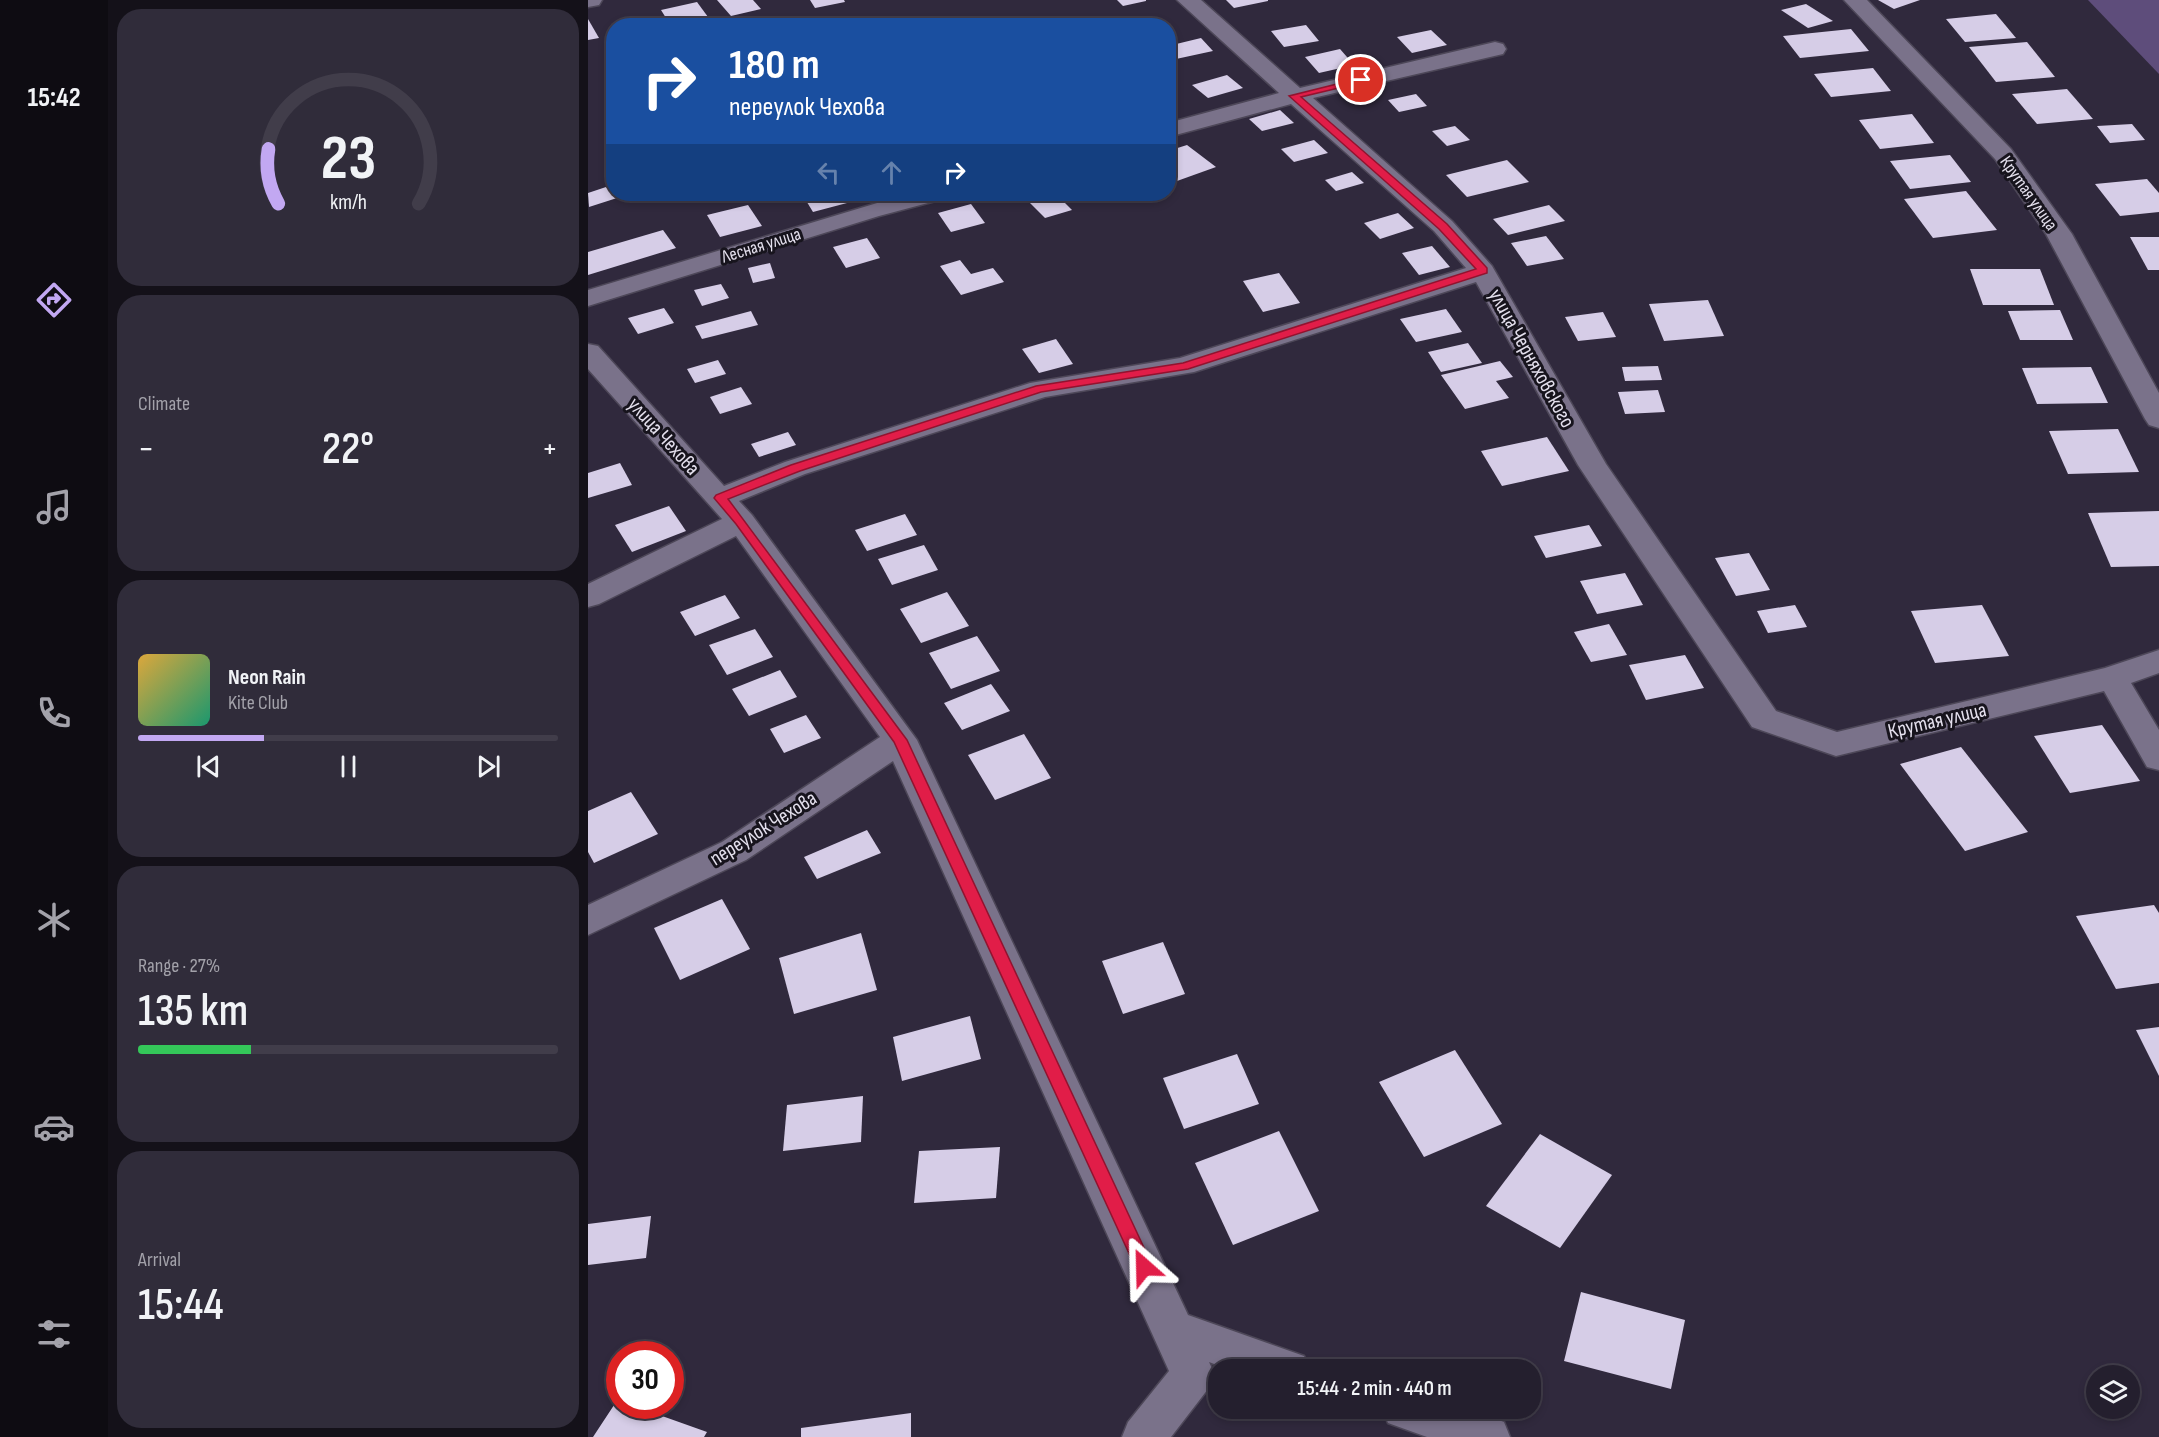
<!DOCTYPE html>
<meta charset="utf-8">
<style>
body{margin:0;font-family:"Sofia Sans Condensed",sans-serif;background:#302c3a;color:#f1f3f6;height:100vh;display:flex;flex-direction:column;font-size:22px;white-space:nowrap}
*{box-sizing:border-box;margin:0}
p{font-size:20px;color:#a3a2aa}
.icon{flex:none;width:33px;height:33px;fill:none;stroke:currentColor;stroke-width:2;stroke-linecap:round;stroke-linejoin:round}
.map{position:relative;flex:1;overflow:hidden}
.side{display:flex;flex-direction:column;gap:9px;padding:9px;background:#141119;width:480px}
.side>*{flex:none}
.guide{position:absolute;left:18px;top:18px;width:570px;height:183px;border-radius:24px;box-shadow:0 3px 9px #0003,0 0 0 2px #413d4a;background:#1a4fa0;color:#fff;overflow:hidden}
.fabs{position:absolute;left:1498px;top:1365px;display:grid;gap:12px}
.fabs a{display:grid;place-items:center;width:54px;height:54px;border-radius:50%;background:#241f2e;box-shadow:0 3px 9px #0003,0 0 0 2px #413d4a;font-size:30px}
.speed{position:absolute;left:18px;top:1341px;display:flex;gap:12px;font-size:30px;font-weight:700;text-align:center}
.speed>*{display:grid;place-content:center;width:78px;height:78px;border-radius:50%;background:#241f2e;box-shadow:0 3px 9px #0003,0 0 0 2px #413d4a;line-height:1}
.speed .limit{border:9px solid #d22;background:#fff;color:#111}
.pin{position:absolute;display:grid;place-items:center;width:51px;height:51px;color:#fff;margin:-26px;border:3px solid #fff;border-radius:50%;box-shadow:0 2px 6px #0007}
.me{position:absolute;width:66px;margin:-33px;rotate:335deg;stroke-linejoin:round;filter:drop-shadow(0 0 4px #0008)}
.turn{display:flex;align-items:center;gap:21px;height:126px;padding:0 24px;font-size:27px}
.turn .icon{width:78px;height:78px;stroke-width:2.5}
.turn b{display:block;font-size:42px;line-height:51px}
.lanes{display:flex;align-items:center;height:57px;padding:0 24px;background:#0003;justify-content:center;gap:30px;direction:ltr}
.lanes .off{opacity:.35}
.big{font-size:45px;font-weight:600;line-height:1.1}
.side .widget{flex:1;display:flex;flex-direction:column;justify-content:center;gap:9px;min-width:0;padding:0 21px;border-radius:24px;background:#302c3a}
.side .dial{align-items:center;gap:0}
.dial svg{height:156px;overflow:visible;fill:none;stroke:#413d4a;stroke-width:7;stroke-linecap:round;text-anchor:middle}
.dial text{fill:#f1f3f6;stroke:none}
.song{display:flex;align-items:center;gap:18px}
.cover{width:72px;height:72px;border-radius:9px;background:linear-gradient(135deg,hsl(40 70% 55%),hsl(160 70% 35%))}
.played{height:6px;border-radius:3px;background:linear-gradient(90deg,#c2a8f2 30%,#413d4a 30%)}
.keys{display:flex;justify-content:space-around;direction:ltr}
.heat{display:flex;justify-content:space-between;align-items:center;font-size:33px;direction:ltr}
.charge{height:9px;border-radius:4px;background:linear-gradient(90deg,#34c759 27%,#413d4a 0)}
.trip{position:absolute;left:620px;top:1359px;width:333px;height:60px;border-radius:24px;background:#241f2e;box-shadow:0 3px 9px #0003,0 0 0 2px #413d4a;font-weight:600;line-height:60px;text-align:center}
main{display:flex;flex:1;min-height:0}
.dock{display:flex;flex-direction:column;width:108px;justify-content:space-around;align-items:center;background:#0e0c12;color:#a3a2aa}
.dock .icon{width:42px;height:42px}
.dock .active{color:#c2a8f2}
.dock b{font-size:27px;color:#f1f3f6}
.map>svg:first-child{display:block}
</style>
<main>
<nav class="dock">
<b>15:42</b>
<svg class="icon active" aria-label="directions" viewBox="0 0 24 24"><path d="M12 3l9 9-9 9-9-9zM9 14v-3h6M13 9l2 2-2 2"/></svg>
<svg class="icon" aria-label="music" viewBox="0 0 24 24"><path d="M9 18V5l10-2v13"/><circle cx="6" cy="18" r="3"/><circle cx="16" cy="16" r="3"/></svg>
<svg class="icon" aria-label="phone" viewBox="0 0 24 24"><path d="M5 4h4l2 5-3 2q2 4 5 5l2-3 5 2v4C11 20 4 13 5 4z"/></svg>
<svg class="icon" aria-label="climate" viewBox="0 0 24 24"><path d="M12 3v18M4 7l16 10M4 17L20 7"/></svg>
<svg class="icon" aria-label="car" viewBox="0 0 24 24"><path d="M5 17H2v-5l4-1 3-4h7l3 4 3 1v5h-3M9 17h6M6 11h13"/><circle cx="7" cy="17" r="2"/><circle cx="17" cy="17" r="2"/></svg>
<svg class="icon" aria-label="filters" viewBox="0 0 24 24"><path d="M4 7h16M4 17h16"/><circle cx="9" cy="7" r="2"/><circle cx="15" cy="17" r="2"/></svg>
</nav>
<section class="side">
<div class="widget dial"><svg viewBox="0 0 100 80">
<path d="M14 69A42 42 0 1 1 86 69"/>
<path d="M14 69A42 42 0 0 1 9 41" stroke="#c2a8f2"/>
<text x="50" y="56" font-size="32" font-weight="700">23</text>
<text x="50" y="72" font-size="11">km/h</text>
</svg></div>
<div class="widget"><p>Climate</p>
<div class="heat"><a>−</a><b class="big">22°</b><a>+</a></div>
</div>
<div class="widget">
<div class="song"><i class="cover"></i><div><b>Neon Rain</b><p>Kite Club</p></div></div>
<div class="played"></div>
<div class="keys"><svg class="icon" aria-label="previous" viewBox="0 0 24 24"><path d="M18 5L8 12l10 7zM5 5v14"/></svg><svg class="icon" aria-label="pause" viewBox="0 0 24 24"><path d="M8 5v14M16 5v14"/></svg><svg class="icon" aria-label="next" viewBox="0 0 24 24"><path d="M6 5l10 7-10 7zM19 5v14"/></svg></div>
</div>
<div class="widget"><p>Range · 27%</p><b class="big">135 km</b><div class="charge"></div></div>
<div class="widget"><p>Arrival</p><b class="big">15:44</b></div>
</section>
<div class="map">
<svg width="1571" height="1437" viewBox="0 0 1571 1437">
<rect width="100%" height="100%" fill="#30293d"/>
<path fill="#5e4d7b" d="M 1500,0 L 1571,0 L 1571,74 Z"/>
<g fill="#d6cde7">
<path d="M 129,0 L 165,0 L 173,9 L 143,16 Z"/>
<path d="M 222,0 L 256,0 L 257,2 L 227,8 Z"/>
<path d="M 529,0 L 558,0 L 558,1 L 535,6 Z"/>
<path d="M 638,0 L 680,0 L 680,1 L 646,8 Z"/>
<path d="M 1290,0 L 1332,0 L 1306,9 Z"/>
<path d="M 109,2 L 120,17 L 83,26 L 73,10 Z"/>
<path d="M 1218,4 L 1245,21 L 1220,28 L 1193,10 Z"/>
<path d="M 1408,14 L 1428,38 L 1377,42 L 1358,19 Z"/>
<path d="M 0,19 L 11,38 L 0,40 Z"/>
<path d="M 718,25 L 731,41 L 696,47 L 683,31 Z"/>
<path d="M 1263,29 L 1281,51 L 1212,58 L 1195,36 Z"/>
<path d="M 843,30 L 859,45 L 824,53 L 809,37 Z"/>
<path d="M 613,38 L 625,51 L 588,59 L 580,51 L 580,46 Z"/>
<path d="M 1439,42 L 1467,77 L 1408,82 L 1381,47 Z"/>
<path d="M 752,49 L 766,65 L 731,73 L 717,57 Z"/>
<path d="M 1285,68 L 1303,91 L 1243,97 L 1226,74 Z"/>
<path d="M 639,75 L 655,88 L 620,98 L 604,85 Z"/>
<path d="M 1479,89 L 1505,119 L 1449,124 L 1424,94 Z"/>
<path d="M 828,94 L 839,106 L 811,112 L 800,100 Z"/>
<path d="M 692,110 L 706,123 L 674,131 L 661,119 Z"/>
<path d="M 1324,114 L 1346,143 L 1292,149 L 1271,120 Z"/>
<path d="M 1544,124 L 1557,140 L 1522,143 L 1509,126 Z"/>
<path d="M 867,126 L 882,140 L 859,146 L 844,131 Z"/>
<path d="M 726,140 L 740,153 L 706,162 L 693,149 Z"/>
<path d="M 599,145 L 628,167 L 589,181 L 580,174 L 580,151 Z"/>
<path d="M 1362,155 L 1383,182 L 1322,189 L 1302,161 Z"/>
<path d="M 919,160 L 941,182 L 879,197 L 858,175 Z"/>
<path d="M 764,172 L 776,183 L 748,191 L 737,180 Z"/>
<path d="M 1559,179 L 1571,193 L 1571,212 L 1532,216 L 1507,184 Z"/>
<path d="M 18,187 L 29,198 L 1,207 L 0,193 Z"/>
<path d="M 1378,191 L 1409,230 L 1345,238 L 1316,199 Z"/>
<path d="M 214,194 L 253,194 L 259,203 L 225,212 Z"/>
<path d="M 447,194 L 468,194 L 484,210 L 457,218 L 436,197 Z"/>
<path d="M 383,204 L 397,223 L 363,232 L 350,213 Z"/>
<path d="M 160,205 L 174,226 L 132,237 L 119,215 Z"/>
<path d="M 961,205 L 977,221 L 920,235 L 905,219 Z"/>
<path d="M 810,213 L 826,228 L 792,239 L 776,223 Z"/>
<path d="M 75,230 L 88,248 L 0,275 L 0,252 Z"/>
<path d="M 958,236 L 976,259 L 939,266 L 923,243 Z"/>
<path d="M 1542,237 L 1571,237 L 1571,270 L 1560,270 Z"/>
<path d="M 279,238 L 292,258 L 258,268 L 245,247 Z"/>
<path d="M 844,246 L 862,267 L 831,275 L 814,253 Z"/>
<path d="M 372,260 L 383,274 L 405,268 L 416,282 L 373,295 L 352,266 Z"/>
<path d="M 182,263 L 187,278 L 165,283 L 160,268 Z"/>
<path d="M 1382,269 L 1452,269 L 1466,305 L 1395,305 Z"/>
<path d="M 691,273 L 712,303 L 675,312 L 655,281 Z"/>
<path d="M 133,284 L 141,298 L 114,306 L 106,290 Z"/>
<path d="M 1120,300 L 1136,336 L 1076,341 L 1061,304 Z"/>
<path d="M 76,308 L 86,323 L 50,334 L 40,318 Z"/>
<path d="M 858,309 L 874,332 L 828,342 L 812,319 Z"/>
<path d="M 1472,310 L 1485,340 L 1432,340 L 1420,311 Z"/>
<path d="M 163,311 L 170,325 L 114,339 L 107,326 Z"/>
<path d="M 1015,312 L 1028,337 L 990,341 L 977,317 Z"/>
<path d="M 468,339 L 485,364 L 451,373 L 434,349 Z"/>
<path d="M 880,343 L 894,363 L 853,372 L 840,352 Z"/>
<path d="M 130,360 L 138,374 L 107,383 L 99,369 Z"/>
<path d="M 912,361 L 925,377 L 908,381 L 921,398 L 877,409 L 853,375 Z"/>
<path d="M 1070,366 L 1074,380 L 1037,381 L 1034,367 Z"/>
<path d="M 1503,367 L 1520,403 L 1449,404 L 1434,368 Z"/>
<path d="M 153,387 L 164,404 L 132,414 L 122,397 Z"/>
<path d="M 1070,390 L 1077,412 L 1037,414 L 1030,392 Z"/>
<path d="M 1530,429 L 1551,472 L 1480,474 L 1461,431 Z"/>
<path d="M 200,432 L 208,445 L 171,457 L 163,444 Z"/>
<path d="M 959,437 L 981,471 L 914,486 L 893,451 Z"/>
<path d="M 32,463 L 44,485 L 0,498 L 0,473 Z"/>
<path d="M 81,506 L 98,531 L 44,552 L 27,525 Z"/>
<path d="M 1571,511 L 1571,566 L 1523,567 L 1500,513 Z"/>
<path d="M 317,514 L 329,535 L 279,551 L 267,530 Z"/>
<path d="M 1001,525 L 1014,546 L 958,558 L 946,536 Z"/>
<path d="M 336,545 L 350,570 L 304,585 L 290,559 Z"/>
<path d="M 1161,553 L 1182,590 L 1148,596 L 1127,558 Z"/>
<path d="M 1037,573 L 1055,605 L 1009,614 L 992,581 Z"/>
<path d="M 359,592 L 381,626 L 333,643 L 312,609 Z"/>
<path d="M 137,595 L 152,618 L 107,636 L 92,612 Z"/>
<path d="M 1207,605 L 1219,627 L 1180,633 L 1169,611 Z"/>
<path d="M 1394,605 L 1421,656 L 1347,663 L 1323,611 Z"/>
<path d="M 1021,624 L 1039,655 L 1003,662 L 986,632 Z"/>
<path d="M 167,629 L 185,657 L 139,675 L 121,645 Z"/>
<path d="M 389,636 L 412,671 L 363,689 L 341,653 Z"/>
<path d="M 1097,655 L 1116,688 L 1058,700 L 1041,665 Z"/>
<path d="M 192,670 L 209,697 L 161,716 L 144,689 Z"/>
<path d="M 403,684 L 422,711 L 374,730 L 356,703 Z"/>
<path d="M 218,715 L 233,738 L 196,753 L 182,729 Z"/>
<path d="M 1514,725 L 1552,781 L 1482,793 L 1446,736 Z"/>
<path d="M 436,734 L 463,778 L 407,800 L 380,755 Z"/>
<path d="M 1373,747 L 1440,832 L 1377,851 L 1312,764 Z"/>
<path d="M 43,792 L 70,834 L 6,863 L 0,852 L 0,811 Z"/>
<path d="M 279,830 L 293,853 L 229,879 L 216,857 Z"/>
<path d="M 134,899 L 162,949 L 92,980 L 66,928 Z"/>
<path d="M 1566,905 L 1571,913 L 1571,983 L 1528,989 L 1488,916 Z"/>
<path d="M 273,933 L 289,990 L 206,1014 L 191,958 Z"/>
<path d="M 575,942 L 597,994 L 535,1014 L 514,961 Z"/>
<path d="M 382,1016 L 393,1059 L 314,1081 L 305,1037 Z"/>
<path d="M 1571,1027 L 1571,1076 L 1548,1030 Z"/>
<path d="M 867,1050 L 914,1124 L 836,1157 L 791,1082 Z"/>
<path d="M 649,1054 L 671,1104 L 596,1129 L 575,1078 Z"/>
<path d="M 275,1096 L 273,1142 L 195,1151 L 199,1105 Z"/>
<path d="M 691,1131 L 731,1211 L 645,1245 L 607,1163 Z"/>
<path d="M 952,1134 L 1024,1175 L 972,1248 L 898,1206 Z"/>
<path d="M 412,1147 L 408,1198 L 326,1203 L 331,1151 Z"/>
<path d="M 63,1216 L 58,1258 L 0,1265 L 0,1224 Z"/>
<path d="M 993,1292 L 1097,1320 L 1083,1389 L 976,1361 Z"/>
<path d="M 30,1399 L 32,1406 L 46,1406 L 119,1432 L 116,1437 L 5,1437 Z"/>
<path d="M 323,1413 L 323,1437 L 213,1437 L 213,1428 Z"/>
</g>
<g fill="none" stroke-linecap="round" stroke-linejoin="round">
<defs>
<g id="minor">
<path d="M 0,0 L 14,0 L 11,5 L 0,7 Z"/>
<path d="M 589,0 L 613,0 L 712,88 L 907,42 L 915,44 L 918,49 L 915,54 L 725,98 L 864,221 L 904,266 L 1018,464 L 1188,711 L 1249,732 L 1517,668 L 1571,650 L 1571,673 L 1543,683 L 1571,730 L 1571,770 L 1559,767 L 1516,691 L 1248,756 L 1164,727 L 990,465 L 888,282 L 606,372 L 457,397 L 217,474 L 151,501 L 164,515 L 329,740 L 600,1315 L 716,1356 L 722,1370 L 642,1370 L 621,1362 L 627,1375 L 620,1389 L 583,1437 L 534,1437 L 540,1422 L 581,1371 L 305,761 L 158,860 L 0,935 L 0,905 L 134,842 L 292,737 L 148,536 L 11,604 L 0,607 L 0,584 L 134,519 L 0,369 L 0,344 L 10,346 L 136,486 L 197,462 L 442,383 L 592,358 L 878,268 L 846,231 L 703,104 L 580,137 L 580,123 L 691,93 Z"/>
<path d="M 1256,0 L 1279,0 L 1423,149 L 1484,234 L 1571,393 L 1571,428 L 1561,425 L 1557,419 L 1458,234 L 1407,159 Z"/>
<path d="M 319,194 L 358,194 L 355,199 L 291,216 L 0,306 L 0,290 Z"/>
<path d="M 794,1408 L 879,1408 L 916,1422 L 922,1437 L 839,1437 L 800,1423 Z"/>
</g>
</defs>
<use href="#minor" stroke="#4d4758" stroke-width="3"/>
<use href="#minor" fill="#7a728a" fill-rule="evenodd"/>
</g>
<path fill="#e11d48" stroke="#92132f" stroke-width="1.5" d="M 773,78 L 776,78 L 776,82 L 713,97 L 859,224 L 899,268 L 899,273 L 600,369 L 453,392 L 212,471 L 140,499 L 319,740 L 565,1267 L 562,1273 L 556,1275 L 550,1273 L 306,742 L 148,524 L 126,498 L 128,495 L 203,465 L 448,386 L 595,363 L 888,269 L 851,229 L 701,96 Z"/>
<g text-anchor="middle" stroke-width="6" stroke-linejoin="round" paint-order="stroke">
<g font-size="18" fill="#e4e0ed" stroke="#17141d">
<text transform="translate(1441 193) rotate(55)" y="6">Крутая улица</text>
<text transform="translate(173 245) rotate(-17)" y="6">Лесная улица</text>
</g>
<g font-size="21" fill="#e4e0ed" stroke="#17141d">
<text transform="translate(944 358) rotate(61)" y="7">улица Черняховского</text>
<text transform="translate(76 436) rotate(48)" y="7">улица Чехова</text>
<text transform="translate(1349 720) rotate(-13)" y="7">Крутая улица</text>
<text transform="translate(175 828) rotate(-32)" y="7">переулок Чехова</text>
</g>
</g>
</svg>
<div class="fabs">
<a><svg class="icon" aria-label="layers" viewBox="0 0 24 24"><path d="M12 4l9 5-9 5-9-5zM3 14l9 5 9-5"/></svg></a>
</div>
<div class="speed"><div class="limit">30</div></div>
<div class="pin" style="left:773px;top:80px;background:#d93025"><svg class="icon" aria-label="arrive" viewBox="0 0 24 24"><path d="M6 21V4h12l-3 4 3 4H6"/></svg></div>
<svg class="me" style="left:556px;top:1267px" viewBox="-20 -20 40 40"><path d="M0-17L14 15 0 8-14 15z" fill="#e11d48" stroke="#fff" stroke-width="4"/></svg>
<div class="trip">15:44 · 2 min · 440 m</div>
<div class="guide">
<div class="turn"><svg class="icon" aria-label="right" viewBox="0 0 24 24"><path d="M7 20v-9h11M14 6l5 5-5 5"/></svg><div><b>180 m</b>переулок Чехова</div></div>
<div class="lanes"><svg class="icon off" aria-label="left" viewBox="0 0 24 24"><path d="M17 20v-9H6M10 6l-5 5 5 5"/></svg><svg class="icon off" aria-label="ahead" viewBox="0 0 24 24"><path d="M12 20V5M6 11l6-6 6 6"/></svg><svg class="icon" aria-label="right" viewBox="0 0 24 24"><path d="M7 20v-9h11M14 6l5 5-5 5"/></svg></div>
</div>
</div>
</main>
